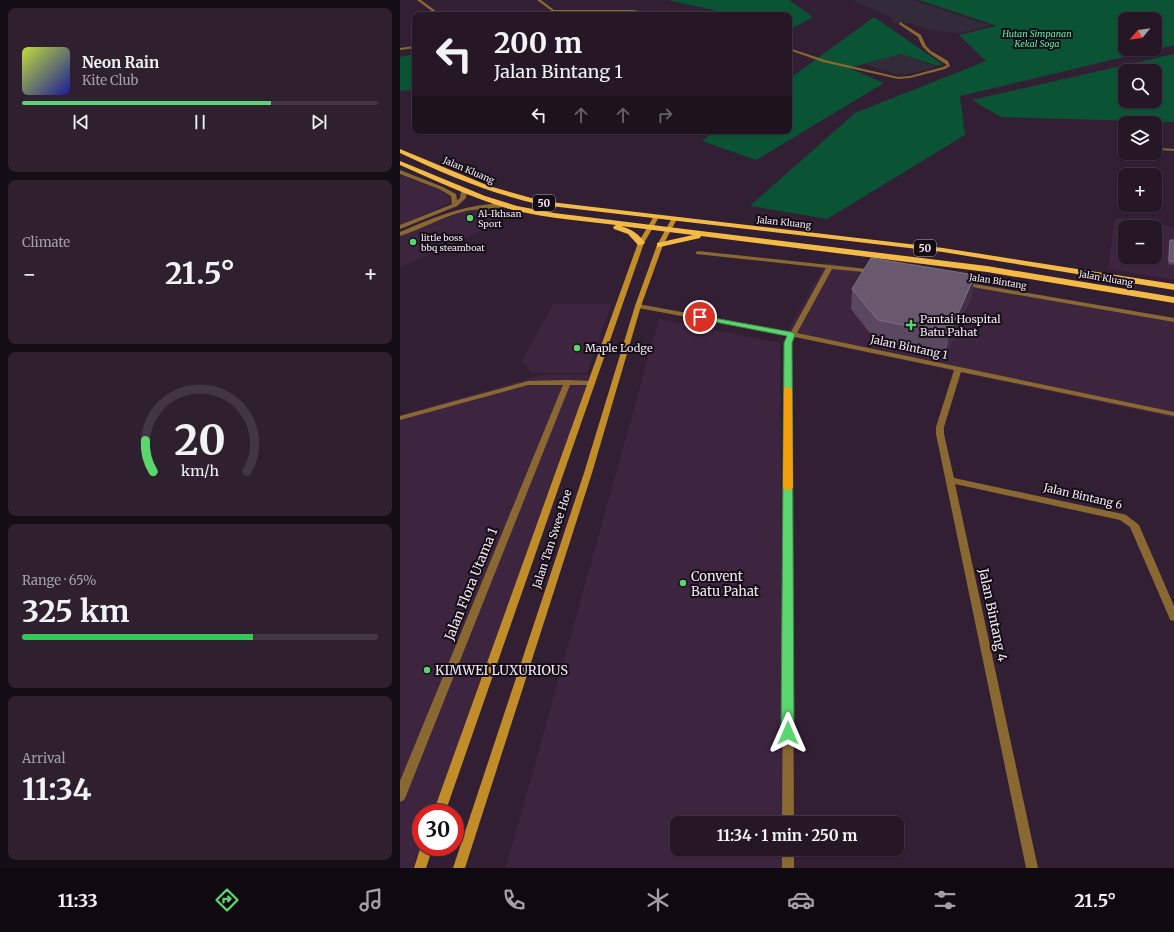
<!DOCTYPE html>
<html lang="en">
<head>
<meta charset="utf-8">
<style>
	:root { --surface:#261727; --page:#2e202f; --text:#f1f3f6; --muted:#a49fa7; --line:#423644; --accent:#5bd56e }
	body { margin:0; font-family:Merriweather,serif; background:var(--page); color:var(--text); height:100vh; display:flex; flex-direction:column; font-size:15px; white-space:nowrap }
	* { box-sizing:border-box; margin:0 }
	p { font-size:13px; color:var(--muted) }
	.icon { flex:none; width:22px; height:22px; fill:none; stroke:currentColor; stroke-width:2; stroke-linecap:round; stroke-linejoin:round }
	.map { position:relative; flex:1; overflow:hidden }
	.panel { display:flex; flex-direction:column; gap:8px; padding:8px; background:#150d15; width:400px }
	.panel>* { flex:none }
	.hud { position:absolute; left:12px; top:12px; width:380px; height:122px; border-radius:8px; box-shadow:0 1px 3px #0004,0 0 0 1px var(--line); background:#261727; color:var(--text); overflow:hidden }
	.needle { width:26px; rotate:241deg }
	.tools { position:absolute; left:718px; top:12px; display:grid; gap:8px }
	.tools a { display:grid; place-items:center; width:44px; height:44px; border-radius:8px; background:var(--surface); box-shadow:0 1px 3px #0004,0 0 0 1px var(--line); font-size:20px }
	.speed { position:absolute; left:12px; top:804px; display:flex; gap:8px; font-size:20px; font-weight:700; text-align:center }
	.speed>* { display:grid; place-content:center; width:52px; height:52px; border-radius:50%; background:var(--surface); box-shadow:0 1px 3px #0004,0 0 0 1px var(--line); line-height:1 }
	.speed .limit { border:6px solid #d22; background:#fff; color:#111 }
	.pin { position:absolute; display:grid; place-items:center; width:34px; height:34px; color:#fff; margin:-17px; border:2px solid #fff; border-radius:50%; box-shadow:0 1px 4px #0007 }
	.me { position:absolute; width:44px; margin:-22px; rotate:0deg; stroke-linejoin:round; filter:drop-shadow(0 0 3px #0008) }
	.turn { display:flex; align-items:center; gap:14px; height:84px; padding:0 16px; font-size:18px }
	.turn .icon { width:52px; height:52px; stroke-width:2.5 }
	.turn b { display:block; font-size:28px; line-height:34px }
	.lanes { display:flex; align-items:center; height:38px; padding:0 16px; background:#0003; justify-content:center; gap:20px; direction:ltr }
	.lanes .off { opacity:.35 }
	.big { font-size:30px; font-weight:700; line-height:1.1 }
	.panel .card { flex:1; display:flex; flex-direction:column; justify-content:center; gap:6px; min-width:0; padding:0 14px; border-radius:8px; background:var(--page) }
	.panel .dial { align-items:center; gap:0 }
	.dial svg { height:104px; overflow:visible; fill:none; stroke:var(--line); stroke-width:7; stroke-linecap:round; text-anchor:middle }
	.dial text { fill:var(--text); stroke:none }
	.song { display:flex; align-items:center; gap:12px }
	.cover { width:48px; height:48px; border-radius:6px; background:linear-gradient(135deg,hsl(70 70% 55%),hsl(240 70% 35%)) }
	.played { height:4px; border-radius:2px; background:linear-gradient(90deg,var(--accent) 70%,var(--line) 70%) }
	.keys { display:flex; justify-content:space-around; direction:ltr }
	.heat { display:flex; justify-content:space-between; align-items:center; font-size:22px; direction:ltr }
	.charge { height:6px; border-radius:3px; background:linear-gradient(90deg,#34c759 65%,var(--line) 0) }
	.trip { position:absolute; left:270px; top:816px; width:234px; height:40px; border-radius:8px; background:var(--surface); box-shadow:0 1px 3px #0004,0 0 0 1px var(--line); font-weight:700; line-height:40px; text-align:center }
	.tab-bar { display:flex; height:64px; justify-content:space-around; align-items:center; background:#0f0910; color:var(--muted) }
	.tab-bar .icon { width:28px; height:28px }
	.tab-bar .active { color:var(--accent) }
	.tab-bar b { font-size:18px; color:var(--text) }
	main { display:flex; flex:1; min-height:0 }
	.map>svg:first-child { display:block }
	.built { fill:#3d253f; fill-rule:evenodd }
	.industrial { fill:#332b3a }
	.green { fill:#0b5335; fill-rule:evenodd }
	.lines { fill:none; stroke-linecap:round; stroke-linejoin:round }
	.minor { fill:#896931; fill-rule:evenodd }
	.tertiary { fill:#896931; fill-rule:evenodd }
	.secondary { fill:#c18d29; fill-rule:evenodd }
	.trunk { fill:#f4ba46; fill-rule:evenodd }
	.wall { fill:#59485f }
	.shaded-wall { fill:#423047 }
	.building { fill:#69596f; stroke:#7f6f84 }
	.route { fill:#5bd56e; stroke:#3b8a48 }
	.slow { fill:#f59e0b }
	.poi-dot { fill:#5bd56e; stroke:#150d16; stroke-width:1.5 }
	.labels { text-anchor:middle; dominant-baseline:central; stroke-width:4; stroke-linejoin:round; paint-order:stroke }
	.far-park-label { font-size:9px; font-style:italic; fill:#5deca9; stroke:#150d16 }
	.far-street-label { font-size:9px; fill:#f3e7f4; stroke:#150d16 }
	.far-poi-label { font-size:9px; fill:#f3e7f4; stroke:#150d16; text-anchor:start }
	.shield { fill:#150d16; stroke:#b0a6b1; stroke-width:1 }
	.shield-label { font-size:10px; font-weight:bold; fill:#f3e7f4 }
	.poi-label { font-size:11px; fill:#f3e7f4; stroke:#150d16; text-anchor:start }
	.street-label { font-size:11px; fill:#f3e7f4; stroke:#150d16 }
	.near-poi-label { font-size:13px; fill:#f3e7f4; stroke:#150d16; text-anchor:start }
	.near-street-label { font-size:13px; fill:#f3e7f4; stroke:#150d16 }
</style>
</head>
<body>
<main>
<section class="panel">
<div class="card">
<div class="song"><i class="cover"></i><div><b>Neon Rain</b><p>Kite Club</p></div></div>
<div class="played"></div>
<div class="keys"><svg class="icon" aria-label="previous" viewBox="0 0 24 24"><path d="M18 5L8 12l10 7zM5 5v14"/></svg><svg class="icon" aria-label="pause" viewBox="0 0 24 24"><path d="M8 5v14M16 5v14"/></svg><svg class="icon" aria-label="next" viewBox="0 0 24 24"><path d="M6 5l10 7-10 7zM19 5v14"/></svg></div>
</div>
<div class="card"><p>Climate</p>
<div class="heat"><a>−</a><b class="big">21.5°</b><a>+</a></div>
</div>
<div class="card dial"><svg viewBox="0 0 100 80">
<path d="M14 69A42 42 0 1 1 86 69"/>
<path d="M14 69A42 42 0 0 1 8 45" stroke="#5bd56e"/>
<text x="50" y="56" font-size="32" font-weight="700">20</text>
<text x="50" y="72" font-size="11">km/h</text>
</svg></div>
<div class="card"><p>Range · 65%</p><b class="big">325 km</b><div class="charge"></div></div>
<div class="card"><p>Arrival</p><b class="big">11:34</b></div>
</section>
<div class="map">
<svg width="774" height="868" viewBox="0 0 774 868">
	<rect width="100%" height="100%" fill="#321f34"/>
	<g class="built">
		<polygon points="0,175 37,189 50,197 50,203 0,225"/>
		<polygon points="81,208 115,211 94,224 59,242 0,267 0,236 58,213"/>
		<path d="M 715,218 L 774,227 L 774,280 L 708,269 ZM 725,227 L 755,227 L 755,257 L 725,257 Z"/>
		<polygon points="426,263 584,285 774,318 774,418 385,335"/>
		<polygon points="153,304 211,304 187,373 132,373 122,361"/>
		<polygon points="259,319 380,343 384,823 277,823 277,849 384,849 384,868 106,868"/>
		<polygon points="141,375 192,375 33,813 21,813 21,846 13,868 0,868 0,415"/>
	</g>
	<g class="industrial">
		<polygon points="453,0 513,0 590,26 559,33 535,31 509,23 494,23 492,20 493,18"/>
		<polygon points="501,54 537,67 508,74 497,74 463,64"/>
	</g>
	<g class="green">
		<polygon points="268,0 389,0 413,17 389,30 389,15 335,15"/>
		<path d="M 519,0 L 774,0 L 774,45 L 560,96 L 565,135 L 427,219 L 350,206 L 455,113 L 586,61 L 559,35 L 597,26 ZM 725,19 L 755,19 L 755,49 L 725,49 Z"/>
		<polygon points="474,17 542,64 538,66 501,54 449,68 484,83 356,160 302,141 316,131 389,131 389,79"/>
		<polygon points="15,54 15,89 0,91 0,57"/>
		<path d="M 774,54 L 774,122 L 601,117 L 572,100 ZM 725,71 L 755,71 L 755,101 L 725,101 Z"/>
	</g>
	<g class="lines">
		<g class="minor">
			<polygon points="17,0 21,0 41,15 37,15"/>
			<polygon points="137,0 141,0 154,10 233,10 266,15 233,12 156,12 159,14 157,15"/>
			<polygon points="500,22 521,35 526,46 531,51 548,61 550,66 545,69 510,78 498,79 423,62 389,50 389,48 425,60 498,77 510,76 543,67 547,65 529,53 522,46 518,37 499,24"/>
			<polygon points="15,46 15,48 0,50 0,48"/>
			<polygon points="761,148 774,149 774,151 761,150"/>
			<polygon points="0,170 43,187 56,194 58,205 55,207 52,205 51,196 39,189 0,174"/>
			<polygon points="298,251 476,270 476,272 474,273 432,269 397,333 774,412 774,416 561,372 544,427 544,434 554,478 723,514 726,515 739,525 774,606 774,621 770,620 769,617 730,527 720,520 555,484 638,868 626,868 536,434 536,427 554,370 395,337 391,343 394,823 382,823 385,343 389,336 238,308 235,306 238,304 391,332 426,268 296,254 296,252"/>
			<polygon points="563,282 774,318 774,322 561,285 560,284"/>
			<polygon points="168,380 192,381 196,383 192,385 170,385 6,796 4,800 0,802 0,781 163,385 128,385 0,420 0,416 128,381"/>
			<rect x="382" y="849" width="12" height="19"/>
		</g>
		<g class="tertiary">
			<polygon points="64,189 67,191 66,198 57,206 0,229 0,225 53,204 60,198 61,191"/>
			<path d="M 91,204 L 106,204 L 109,206 C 105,208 75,209 66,211 C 43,216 23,229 0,236 L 0,232 C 30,219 58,207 91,204 Z"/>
		</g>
		<g class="secondary">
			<polygon points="254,216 259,217 244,243 45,813 33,813 238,243"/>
			<polygon points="272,218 277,219 263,245 241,306 192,473 65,868 53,868 184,473 235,306 257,245"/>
			<polygon points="21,846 33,847 26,868 14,868"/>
		</g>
		<g class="trunk">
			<path d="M 0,149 L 89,186 L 142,201 L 543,248 L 774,284 L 774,290 L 543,252 L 142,205 C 92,194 46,175 0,153 Z"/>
			<path d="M 0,161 L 85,196 L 117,206 L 154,213 L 587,266 L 774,297 L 774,303 L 587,272 L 301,236 L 300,238 L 260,247 L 257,247 L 257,243 L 293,235 L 221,226 C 231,229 239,234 245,243 L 241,245 L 238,245 L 228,234 L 214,229 L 213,227 L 216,225 C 182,221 146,218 113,210 C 74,199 37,181 0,165 Z"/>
		</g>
	</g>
	<g class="wall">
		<polygon points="770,240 774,240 774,265 768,264 769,243"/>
		<polygon points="452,289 572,295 546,354 476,341 451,309"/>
	</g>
	<polygon class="shaded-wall" points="575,275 572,295 546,354 549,334"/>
	<g class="building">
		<polygon points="770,240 774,240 774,262 769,261"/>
		<polygon points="471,258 575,275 549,334 478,320 452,289"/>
	</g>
	<polygon class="route" points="297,315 391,332 395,334 392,343 394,733 392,737 388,739 383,737 381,733 384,343 387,336 300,319 297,319"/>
	<polygon class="slow" points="385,387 388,387 392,389 393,488 388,491 383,488 384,389"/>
	<g class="poi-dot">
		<circle cx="70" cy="218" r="4"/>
		<circle cx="13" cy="242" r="4"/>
		<path d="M509 319h4v4h4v4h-4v4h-4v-4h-4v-4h4z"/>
		<circle cx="177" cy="348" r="4"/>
		<circle cx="283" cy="583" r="4"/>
		<circle cx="27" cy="670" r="4"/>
	</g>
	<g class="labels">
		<g class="far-park-label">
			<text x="637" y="33">Hutan Simpanan<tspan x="637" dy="10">Kekal Soga</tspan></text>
		</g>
		<g class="far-street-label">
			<text transform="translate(69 170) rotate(23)">Jalan Kluang</text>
			<text transform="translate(384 222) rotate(6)">Jalan Kluang</text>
			<text transform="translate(706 278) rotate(10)">Jalan Kluang</text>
			<text transform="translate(598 281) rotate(9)">Jalan Bintang</text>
		</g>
		<g class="far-poi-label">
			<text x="78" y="213">Al-Ikhsan<tspan x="78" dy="10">Sport</tspan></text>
			<text x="21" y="237">little boss<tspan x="21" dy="10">bbq steamboat</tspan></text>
		</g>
		<g class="shield">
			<rect x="133" y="195" width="22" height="16" rx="3"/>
			<rect x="514" y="240" width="22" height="16" rx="3"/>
		</g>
		<g class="shield-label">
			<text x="144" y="203">50</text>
			<text x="525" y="248">50</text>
		</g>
		<g class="poi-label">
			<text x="520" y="319">Pantai Hospital<tspan x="520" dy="13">Batu Pahat</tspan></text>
			<text x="185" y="348">Maple Lodge</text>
		</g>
		<g class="street-label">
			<text transform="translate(509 347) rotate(12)">Jalan Bintang 1</text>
			<text transform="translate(683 496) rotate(13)">Jalan Bintang 6</text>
			<text transform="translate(152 539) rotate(-72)">Jalan Tan Swee Hoe</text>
		</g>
		<g class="near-poi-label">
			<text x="291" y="576">Convent<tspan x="291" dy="15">Batu Pahat</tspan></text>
			<text x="35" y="670">KIMWEI LUXURIOUS</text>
		</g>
		<g class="near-street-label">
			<text transform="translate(71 584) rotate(-68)">Jalan Flora Utama 1</text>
			<text transform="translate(593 615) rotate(78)">Jalan Bintang 4</text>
		</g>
	</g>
</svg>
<div class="tools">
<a><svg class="needle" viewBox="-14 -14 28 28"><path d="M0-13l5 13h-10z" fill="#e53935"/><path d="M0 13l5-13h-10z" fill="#a49fa7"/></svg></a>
<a><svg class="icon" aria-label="search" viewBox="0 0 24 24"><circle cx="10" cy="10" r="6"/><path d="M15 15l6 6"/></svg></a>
<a><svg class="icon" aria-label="layers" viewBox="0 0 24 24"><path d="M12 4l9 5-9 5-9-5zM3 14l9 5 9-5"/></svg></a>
<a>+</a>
<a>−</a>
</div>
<div class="speed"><div class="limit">30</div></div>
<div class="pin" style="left:300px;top:317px;background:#d93025"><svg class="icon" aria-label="arrive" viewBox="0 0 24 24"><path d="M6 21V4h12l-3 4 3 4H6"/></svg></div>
<svg class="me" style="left:388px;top:733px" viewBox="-20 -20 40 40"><path d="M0-17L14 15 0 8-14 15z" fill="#5bd56e" stroke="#fff" stroke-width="4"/></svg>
<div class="trip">11:34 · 1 min · 250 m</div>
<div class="hud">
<div class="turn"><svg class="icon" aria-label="left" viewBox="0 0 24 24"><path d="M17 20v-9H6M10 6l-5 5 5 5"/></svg><div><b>200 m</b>Jalan Bintang 1</div></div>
<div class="lanes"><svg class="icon" aria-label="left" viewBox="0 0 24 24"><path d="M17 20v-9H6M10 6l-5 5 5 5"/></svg><svg class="icon off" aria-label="ahead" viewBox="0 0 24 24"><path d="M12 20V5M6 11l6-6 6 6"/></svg><svg class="icon off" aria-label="ahead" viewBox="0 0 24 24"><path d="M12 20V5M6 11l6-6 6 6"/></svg><svg class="icon off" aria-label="right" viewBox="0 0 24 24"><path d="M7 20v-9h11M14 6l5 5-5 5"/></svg></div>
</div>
</div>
</main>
<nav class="tab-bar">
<b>11:33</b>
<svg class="icon active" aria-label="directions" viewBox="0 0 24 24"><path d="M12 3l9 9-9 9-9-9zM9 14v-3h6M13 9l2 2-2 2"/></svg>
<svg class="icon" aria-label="music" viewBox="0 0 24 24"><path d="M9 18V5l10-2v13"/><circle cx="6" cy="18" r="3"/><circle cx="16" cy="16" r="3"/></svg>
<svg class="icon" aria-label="phone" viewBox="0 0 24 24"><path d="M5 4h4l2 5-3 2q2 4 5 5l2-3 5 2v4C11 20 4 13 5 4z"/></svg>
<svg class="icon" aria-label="climate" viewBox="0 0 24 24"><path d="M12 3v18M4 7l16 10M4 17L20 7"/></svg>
<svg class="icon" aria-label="car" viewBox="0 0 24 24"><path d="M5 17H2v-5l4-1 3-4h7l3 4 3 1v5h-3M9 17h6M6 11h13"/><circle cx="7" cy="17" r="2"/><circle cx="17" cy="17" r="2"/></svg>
<svg class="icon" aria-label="filters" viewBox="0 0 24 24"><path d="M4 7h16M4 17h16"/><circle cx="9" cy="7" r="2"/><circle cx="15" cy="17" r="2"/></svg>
<b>21.5°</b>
</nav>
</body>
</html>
